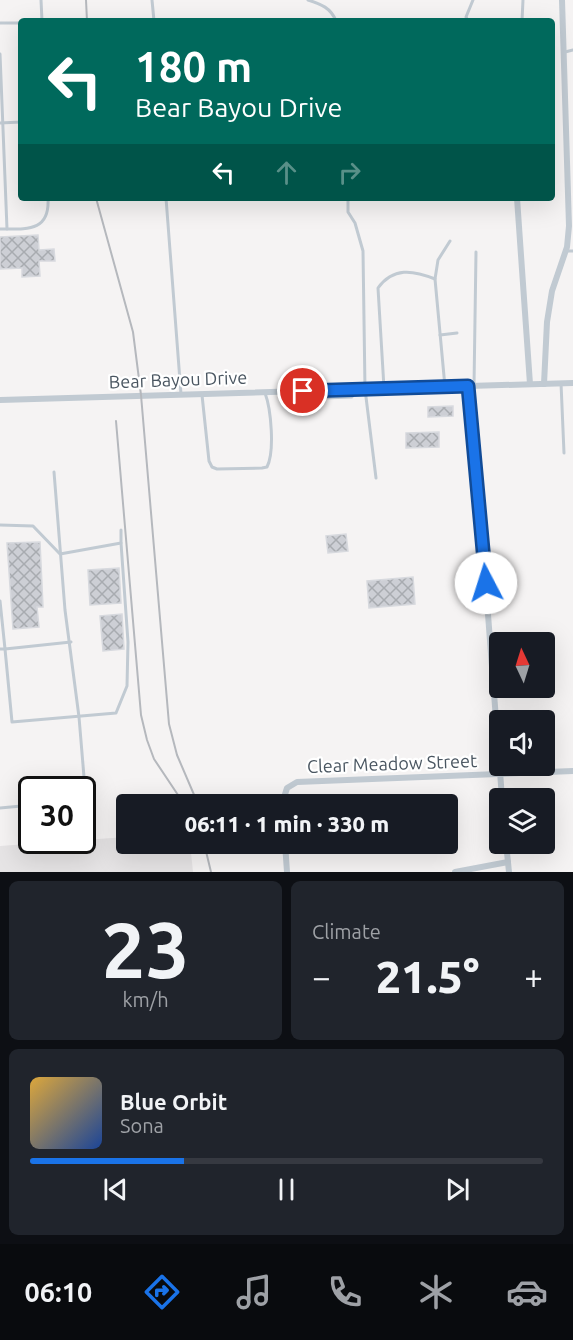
<!DOCTYPE html>
<html lang="en">
<head>
<meta charset="utf-8">
<style>
	:root { --surface:#171b24; --page:#20242c; --text:#f1f3f6; --muted:#9ea1a6; --line:#363941; --accent:#1a73e8 }
	body { margin:0; font-family:Ubuntu,sans-serif; background:var(--page); color:var(--text); height:100vh; display:flex; flex-direction:column; font-size:22px; white-space:nowrap }
	* { box-sizing:border-box; margin:0 }
	p { font-size:20px; color:var(--muted) }
	.icon { flex:none; width:33px; height:33px; fill:none; stroke:currentColor; stroke-width:2; stroke-linecap:round; stroke-linejoin:round }
	.map { position:relative; height:872px; overflow:hidden }
	.drawer { display:flex; flex-direction:column; gap:9px; padding:9px; background:#0d0f14; flex:1 }
	.drawer>* { flex:none }
	.guide { position:absolute; left:18px; top:18px; width:537px; height:183px; border-radius:6px; box-shadow:0 6px 24px #0002; background:#00695c; color:#fff; overflow:hidden }
	.needle { width:39px; rotate:356deg }
	.fabs { position:absolute; left:489px; top:632px; display:grid; gap:12px }
	.fabs a { display:grid; place-items:center; width:66px; height:66px; border-radius:6px; background:var(--surface); box-shadow:0 6px 24px #0002; font-size:30px }
	.speed { position:absolute; left:18px; top:776px; display:flex; gap:12px; font-size:30px; font-weight:700; text-align:center }
	.speed>* { display:grid; place-content:center; width:78px; height:78px; border-radius:50%; background:var(--surface); box-shadow:0 6px 24px #0002; line-height:1 }
	.speed .limit { border:3px solid #111; border-radius:9px; background:#fff; color:#111 }
	.pin { position:absolute; display:grid; place-items:center; width:51px; height:51px; color:#fff; margin:-26px; border:3px solid #fff; border-radius:50%; box-shadow:0 2px 6px #0007 }
	.me { position:absolute; width:66px; margin:-33px; rotate:355deg; stroke-linejoin:round; filter:drop-shadow(0 0 4px #0008) }
	.turn { display:flex; align-items:center; gap:21px; height:126px; padding:0 18px; font-size:27px }
	.turn .icon { width:78px; height:78px; stroke-width:2.5 }
	.turn b { display:block; font-size:42px; line-height:51px }
	.lanes { display:flex; align-items:center; height:57px; padding:0 18px; background:#0003; justify-content:center; gap:30px; direction:ltr }
	.lanes .off { opacity:.35 }
	.big { font-size:45px; font-weight:800; line-height:1.1 }
	.drawer .card { flex:1; display:flex; flex-direction:column; justify-content:center; gap:9px; min-width:0; padding:0 21px; border-radius:9px; background:var(--page) }
	.drawer .dial { align-items:center; gap:0 }
	.dial b { font-size:78px; line-height:1 }
	.song { display:flex; align-items:center; gap:18px }
	.cover { width:72px; height:72px; border-radius:9px; background:linear-gradient(135deg,hsl(40 70% 55%),hsl(220 70% 35%)) }
	.played { height:6px; border-radius:3px; background:linear-gradient(90deg,var(--accent) 30%,var(--line) 30%) }
	.keys { display:flex; justify-content:space-around; direction:ltr }
	.heat { display:flex; justify-content:space-between; align-items:center; font-size:33px; direction:ltr }
	.drawer .tiles { flex:1; display:grid; gap:9px; grid-template-columns:1fr 1fr }
	.card:last-child { grid-column:span 2 }
	.trip { position:absolute; left:116px; top:794px; width:342px; height:60px; border-radius:6px; background:var(--surface); box-shadow:0 6px 24px #0002; font-weight:800; line-height:60px; text-align:center }
	.tabs { display:flex; height:96px; justify-content:space-around; align-items:center; background:#090b0e; color:var(--muted) }
	.tabs .icon { width:42px; height:42px }
	.tabs .on { color:var(--accent) }
	.tabs b { font-size:27px; color:var(--text) }
	.map>svg:first-child { display:block }
	.education { fill:#e6e4e5 }
	.building { fill:url(#building-cross-hatch); stroke:#d7d9de; stroke-width:1.5 }
	.lines { fill:none; stroke-linecap:round; stroke-linejoin:round }
	.service { stroke:#c1cad2; stroke-width:3 }
	.minor { stroke:#c1cad2; stroke-width:6 }
	.rail { stroke:#b5b8bd; stroke-width:2 }
	.route-casing { stroke:#114b97; stroke-width:15 }
	.route { stroke:#1a73e8; stroke-width:10 }
	.labels { text-anchor:middle; dominant-baseline:central; stroke-width:4.5; stroke-linejoin:round; paint-order:stroke }
	.street-label { font-size:18px; fill:#4a5661; stroke:#fff }
</style>
</head>
<body>
<div class="map">
<svg width="573" height="872" viewBox="0 0 573 872">
	<defs>
		<pattern id="building-cross-hatch" width="8" height="8" patternUnits="userSpaceOnUse" patternTransform="scale(1.5)"><rect width="8" height="8" fill="#cdcfd5"/><path d="M0 0l8 8M0 8l8-8" fill="none" stroke="#a8abb0"/></pattern>
	</defs>
	<rect width="100%" height="100%" fill="#f5f3f3"/>
	<polygon class="education" points="126,837 126,843 190,843 193,872 0,872 0,846"/>
	<g class="building">
		<polygon points="38,235 39,250 54,249 55,261 39,261 40,276 22,277 22,268 0,269 0,237"/>
		<polygon points="453,406 453,416 428,417 428,407"/>
		<polygon points="439,432 439,447 406,448 406,433"/>
		<polygon points="346,534 348,551 328,553 326,536"/>
		<polygon points="40,542 43,607 37,607 39,627 13,629 7,543"/>
		<polygon points="119,568 121,603 90,605 88,570"/>
		<polygon points="413,577 415,604 369,608 367,581"/>
		<polygon points="122,614 124,649 103,651 100,616"/>
	</g>
	<g class="lines">
		<g class="service">
			<polyline points="41,0 42,21"/>
			<polyline points="152,0 154,21"/>
			<path d="M 308,0 C 321,4 331,8 336,21"/>
			<polyline points="468,21 466,17 473,0"/>
			<polyline points="522,21 523,0"/>
			<polyline points="0,23 21,23"/>
			<polyline points="565,52 573,50"/>
			<polyline points="0,54 7,229"/>
			<polyline points="0,123 21,122"/>
			<polyline points="166,198 181,394"/>
			<polyline points="348,198 348,212 355,223 363,251 365,389 376,478"/>
			<path d="M 0,229 C 27,229 50,232 48,198"/>
			<polyline points="566,251 573,251"/>
			<polyline points="440,335 457,333"/>
			<polyline points="561,383 564,453"/>
			<polyline points="474,386 476,252"/>
			<polyline points="445,387 435,279 438,260 450,241"/>
			<path d="M 384,388 L 378,288 C 393,267 413,270 435,279"/>
			<polyline points="322,392 323,398 352,397 352,389"/>
			<path d="M 202,395 L 209,461 L 212,467 L 217,469 L 262,468 L 267,467 C 275,451 271,409 265,393"/>
			<polyline points="54,472 65,610 79,717 86,801 82,801"/>
			<polyline points="0,525 33,526 60,554 121,543 121,530"/>
			<polyline points="0,601 5,649 71,642"/>
			<polyline points="522,642 542,640"/>
			<polyline points="492,645 500,644"/>
			<polyline points="0,649 5,649 12,722 116,713 127,686 128,642 121,543"/>
			<polyline points="0,808 32,805"/>
		</g>
		<g class="minor">
			<polyline points="517,198 530,384"/>
			<polyline points="544,384 547,322 552,291 567,247 569,226 562,0"/>
			<polyline points="468,386 484,562 502,798"/>
			<polyline points="0,400 573,383"/>
			<polyline points="282,804 287,788 297,782 573,771"/>
			<polyline points="285,843 287,872"/>
			<polyline points="506,843 509,872"/>
			<polyline points="455,872 508,862"/>
		</g>
		<g class="rail">
			<polyline points="86,0 87,21"/>
			<polyline points="96,198 133,332 141,395 169,724 177,755 198,804"/>
			<polyline points="116,421 141,715 147,740 154,759 184,804"/>
			<polyline points="204,843 211,872"/>
		</g>
	</g>
	<g class="lines">
		<defs>
			<polyline id="route" points="303,391 468,386 486,583"/>
		</defs>
		<use href="#route" class="route-casing"/>
		<use href="#route" class="route"/>
	</g>
	<g class="labels">
		<g class="street-label">
			<text transform="translate(178 379) rotate(-2)">Bear Bayou Drive</text>
			<text transform="translate(392 763) rotate(-2)">Clear Meadow Street</text>
		</g>
	</g>
</svg>
<div class="fabs">
<a><svg class="needle" viewBox="-14 -14 28 28"><path d="M0-13l5 13h-10z" fill="#e53935"/><path d="M0 13l5-13h-10z" fill="#9ea1a6"/></svg></a>
<a><svg class="icon" aria-label="sound" viewBox="0 0 24 24"><path d="M4 9h4l5-4v14l-5-4H4zM17 9q2 3 0 6"/></svg></a>
<a><svg class="icon" aria-label="layers" viewBox="0 0 24 24"><path d="M12 4l9 5-9 5-9-5zM3 14l9 5 9-5"/></svg></a>
</div>
<div class="speed"><div class="limit">30</div></div>
<div class="pin" style="left:303px;top:391px;background:#d93025"><svg class="icon" aria-label="arrive" viewBox="0 0 24 24"><path d="M6 21V4h12l-3 4 3 4H6"/></svg></div>
<svg class="me" style="left:486px;top:583px" viewBox="-20 -20 40 40"><circle r="19" fill="#fff"/><path d="M0-13L10 11 0 6-10 11z" fill="#1a73e8"/></svg>
<div class="trip">06:11 · 1 min · 330 m</div>
<div class="guide">
<div class="turn"><svg class="icon" aria-label="left" viewBox="0 0 24 24"><path d="M17 20v-9H6M10 6l-5 5 5 5"/></svg><div><b>180 m</b>Bear Bayou Drive</div></div>
<div class="lanes"><svg class="icon" aria-label="left" viewBox="0 0 24 24"><path d="M17 20v-9H6M10 6l-5 5 5 5"/></svg><svg class="icon off" aria-label="ahead" viewBox="0 0 24 24"><path d="M12 20V5M6 11l6-6 6 6"/></svg><svg class="icon off" aria-label="right" viewBox="0 0 24 24"><path d="M7 20v-9h11M14 6l5 5-5 5"/></svg></div>
</div>
</div>
<section class="drawer">
<div class="tiles">
<div class="card dial"><b>23</b><p>km/h</p></div>
<div class="card"><p>Climate</p>
<div class="heat"><a>−</a><b class="big">21.5°</b><a>+</a></div>
</div>
<div class="card">
<div class="song"><i class="cover"></i><div><b>Blue Orbit</b><p>Sona</p></div></div>
<div class="played"></div>
<div class="keys"><svg class="icon" aria-label="previous" viewBox="0 0 24 24"><path d="M18 5L8 12l10 7zM5 5v14"/></svg><svg class="icon" aria-label="pause" viewBox="0 0 24 24"><path d="M8 5v14M16 5v14"/></svg><svg class="icon" aria-label="next" viewBox="0 0 24 24"><path d="M6 5l10 7-10 7zM19 5v14"/></svg></div>
</div>
</div>
</section>
<nav class="tabs">
<b>06:10</b>
<svg class="icon on" aria-label="directions" viewBox="0 0 24 24"><path d="M12 3l9 9-9 9-9-9zM9 14v-3h6M13 9l2 2-2 2"/></svg>
<svg class="icon" aria-label="music" viewBox="0 0 24 24"><path d="M9 18V5l10-2v13"/><circle cx="6" cy="18" r="3"/><circle cx="16" cy="16" r="3"/></svg>
<svg class="icon" aria-label="phone" viewBox="0 0 24 24"><path d="M5 4h4l2 5-3 2q2 4 5 5l2-3 5 2v4C11 20 4 13 5 4z"/></svg>
<svg class="icon" aria-label="climate" viewBox="0 0 24 24"><path d="M12 3v18M4 7l16 10M4 17L20 7"/></svg>
<svg class="icon" aria-label="car" viewBox="0 0 24 24"><path d="M5 17H2v-5l4-1 3-4h7l3 4 3 1v5h-3M9 17h6M6 11h13"/><circle cx="7" cy="17" r="2"/><circle cx="17" cy="17" r="2"/></svg>
</nav>
</body>
</html>
